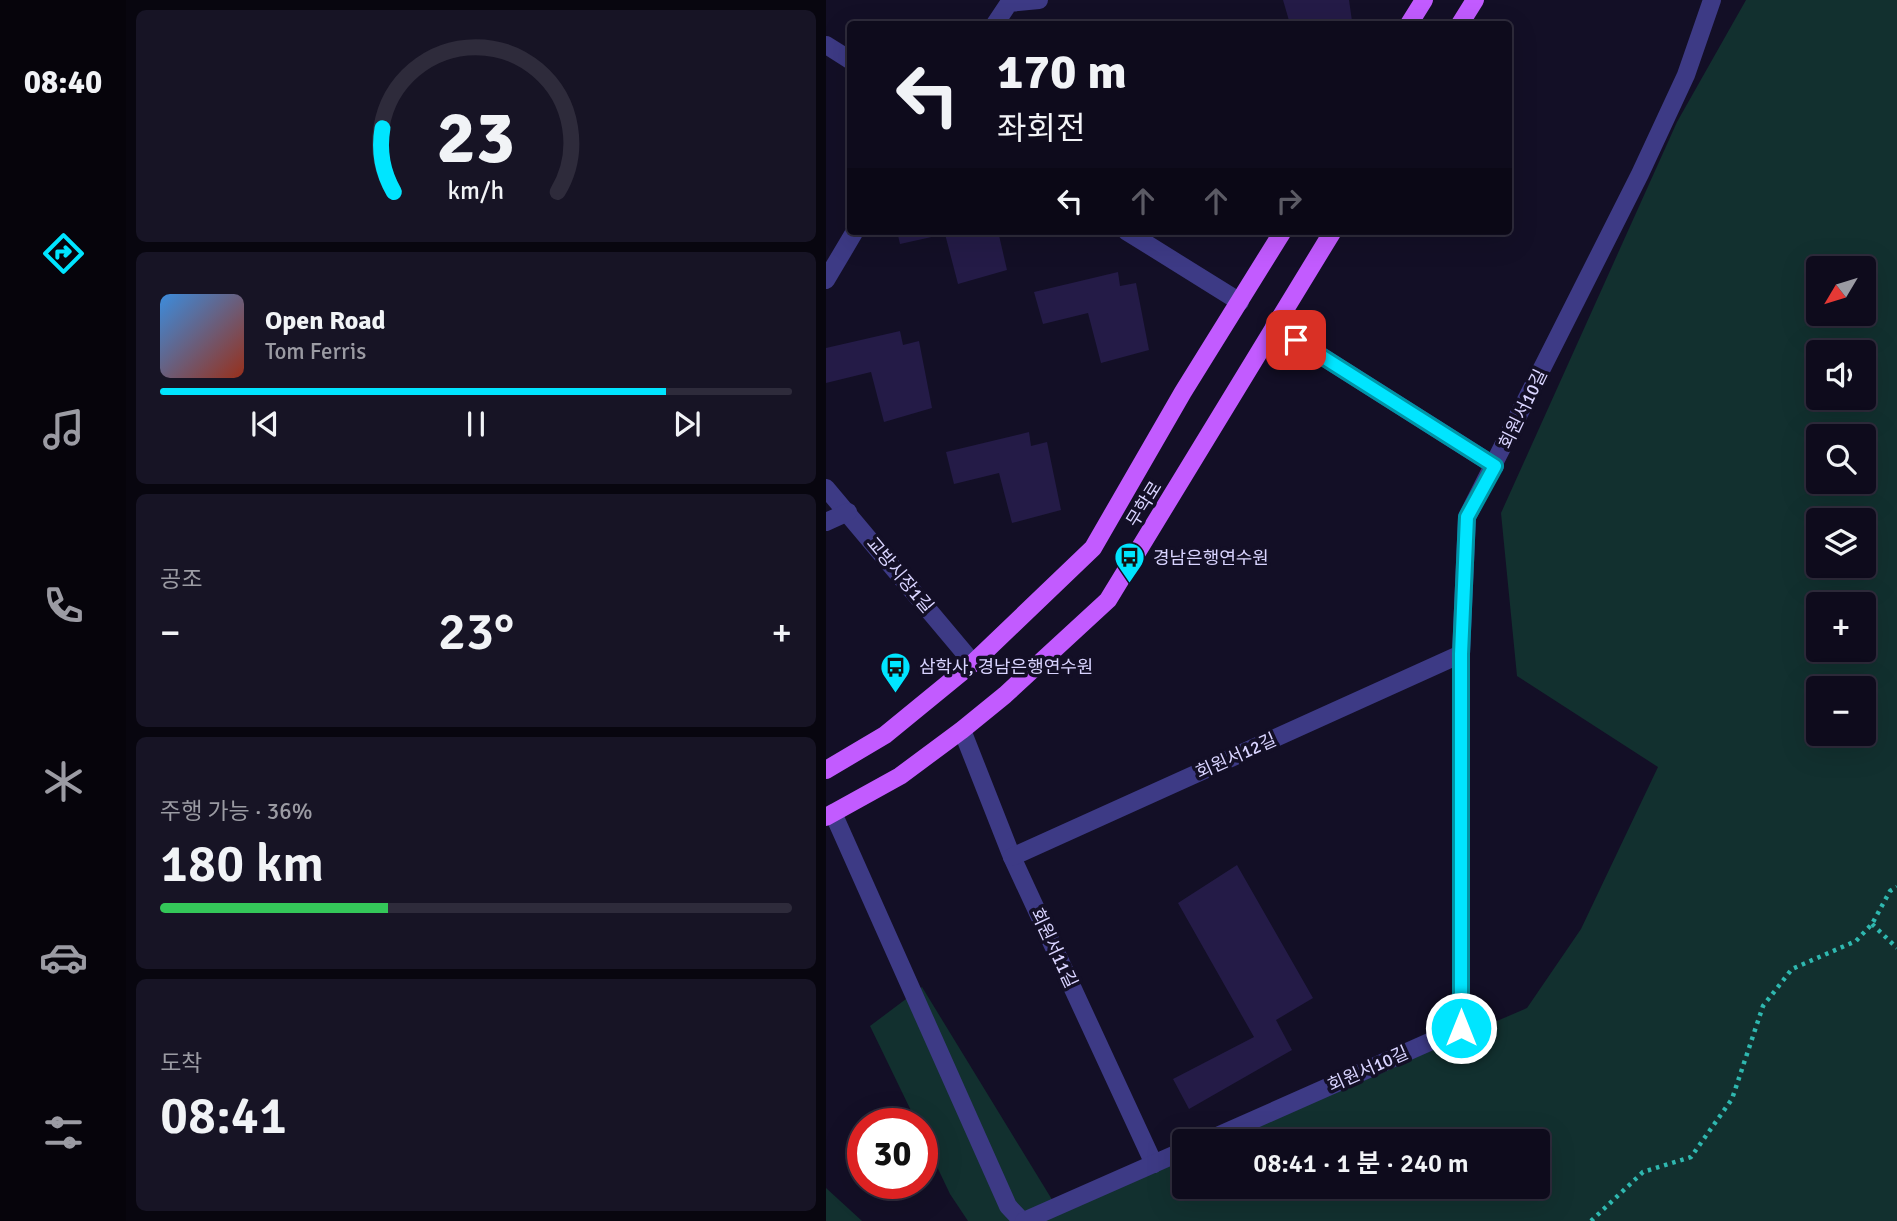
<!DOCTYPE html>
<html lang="ko">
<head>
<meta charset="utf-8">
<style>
	:root { --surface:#0e0b1c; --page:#171425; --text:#f1f3f6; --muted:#9b9ba3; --line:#2e2b3b; --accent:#00e5ff }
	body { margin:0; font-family:Signika,"Noto Sans KR",sans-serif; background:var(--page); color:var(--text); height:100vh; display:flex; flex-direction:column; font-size:26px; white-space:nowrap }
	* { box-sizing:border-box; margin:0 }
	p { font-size:23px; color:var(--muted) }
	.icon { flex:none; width:38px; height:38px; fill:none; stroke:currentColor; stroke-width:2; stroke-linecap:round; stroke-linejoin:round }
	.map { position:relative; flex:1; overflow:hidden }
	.drawer { display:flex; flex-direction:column; gap:10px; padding:10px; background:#08060f; width:700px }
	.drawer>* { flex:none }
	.hud { position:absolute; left:21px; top:21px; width:665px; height:214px; border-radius:7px; box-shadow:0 7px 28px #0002,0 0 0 2px var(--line); background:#0e0b1c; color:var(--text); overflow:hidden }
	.needle { width:46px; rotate:232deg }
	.controls { position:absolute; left:980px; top:256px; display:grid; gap:14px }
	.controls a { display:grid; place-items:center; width:70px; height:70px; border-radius:7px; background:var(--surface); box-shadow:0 7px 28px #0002,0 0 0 2px var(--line); font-size:35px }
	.speed { position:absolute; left:21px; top:1108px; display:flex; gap:14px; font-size:35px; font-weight:700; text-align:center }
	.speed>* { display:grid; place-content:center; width:91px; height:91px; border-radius:50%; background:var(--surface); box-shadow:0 7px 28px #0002,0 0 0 2px var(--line); line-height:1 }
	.speed .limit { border:10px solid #d22; background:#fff; color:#111 }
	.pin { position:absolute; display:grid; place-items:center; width:60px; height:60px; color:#fff; margin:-30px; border-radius:14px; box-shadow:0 4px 10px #0006 }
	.me { position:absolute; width:77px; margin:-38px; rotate:0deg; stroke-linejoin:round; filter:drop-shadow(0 0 5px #0008) }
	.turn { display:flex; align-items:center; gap:24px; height:147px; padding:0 35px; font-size:32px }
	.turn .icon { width:91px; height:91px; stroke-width:2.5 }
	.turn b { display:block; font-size:49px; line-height:60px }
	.lanes { display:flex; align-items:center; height:66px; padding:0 35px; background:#0003; justify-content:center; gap:35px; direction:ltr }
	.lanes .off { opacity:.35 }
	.big { font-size:52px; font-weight:600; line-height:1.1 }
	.drawer .card { flex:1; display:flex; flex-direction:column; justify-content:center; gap:10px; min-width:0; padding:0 24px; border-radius:10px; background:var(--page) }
	.drawer .dial { align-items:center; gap:0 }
	.dial svg { height:182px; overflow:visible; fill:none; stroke:var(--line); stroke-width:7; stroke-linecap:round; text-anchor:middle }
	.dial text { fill:var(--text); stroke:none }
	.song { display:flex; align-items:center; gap:21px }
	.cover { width:84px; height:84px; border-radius:10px; background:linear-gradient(135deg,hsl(210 70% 55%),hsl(10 70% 35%)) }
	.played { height:7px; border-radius:4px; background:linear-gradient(90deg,var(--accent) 80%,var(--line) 80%) }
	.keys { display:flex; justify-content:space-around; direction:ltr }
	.heat { display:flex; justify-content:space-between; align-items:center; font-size:38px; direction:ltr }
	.charge { height:10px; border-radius:5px; background:linear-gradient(90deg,#34c759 36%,var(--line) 0) }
	.trip { position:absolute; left:346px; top:1129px; width:378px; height:70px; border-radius:7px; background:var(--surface); box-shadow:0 7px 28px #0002,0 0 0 2px var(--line); font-weight:600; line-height:70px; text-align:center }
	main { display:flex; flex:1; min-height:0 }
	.menu { display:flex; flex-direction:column; width:126px; justify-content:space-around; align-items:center; background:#06040b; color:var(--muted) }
	.menu .icon { width:49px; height:49px }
	.menu .current { color:var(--accent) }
	.menu b { font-size:32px; color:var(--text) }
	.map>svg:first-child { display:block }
	.green { fill:#12302f; fill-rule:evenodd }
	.building { fill:#241b47 }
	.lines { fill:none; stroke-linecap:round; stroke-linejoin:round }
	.path { stroke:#2fb8b0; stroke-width:4.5; stroke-dasharray:3.5 5; stroke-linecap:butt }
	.street { stroke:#3d3a85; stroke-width:18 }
	.primary { stroke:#c25bff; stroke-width:18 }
	.route-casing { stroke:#0095a6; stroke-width:18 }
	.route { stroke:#00e5ff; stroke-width:12 }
	.labels { text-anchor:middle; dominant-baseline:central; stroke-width:7; stroke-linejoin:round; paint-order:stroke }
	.street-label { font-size:18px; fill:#d9d4ff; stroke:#130f26 }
	.poi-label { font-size:18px; fill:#d9d4ff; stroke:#130f26; text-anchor:start }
</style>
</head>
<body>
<main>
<nav class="menu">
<b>08:40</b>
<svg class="icon current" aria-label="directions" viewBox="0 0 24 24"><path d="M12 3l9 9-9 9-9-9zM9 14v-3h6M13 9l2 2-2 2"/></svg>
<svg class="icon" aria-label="music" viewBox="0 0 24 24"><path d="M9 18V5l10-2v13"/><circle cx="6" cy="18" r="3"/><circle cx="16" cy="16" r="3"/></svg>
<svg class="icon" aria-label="phone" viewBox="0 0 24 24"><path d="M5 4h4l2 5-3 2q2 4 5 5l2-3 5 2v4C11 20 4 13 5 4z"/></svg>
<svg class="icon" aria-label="climate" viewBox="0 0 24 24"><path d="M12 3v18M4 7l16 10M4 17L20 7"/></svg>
<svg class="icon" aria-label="car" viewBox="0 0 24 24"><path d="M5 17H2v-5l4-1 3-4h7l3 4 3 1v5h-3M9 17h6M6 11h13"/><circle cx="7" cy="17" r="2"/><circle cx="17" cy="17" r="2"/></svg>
<svg class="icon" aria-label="filters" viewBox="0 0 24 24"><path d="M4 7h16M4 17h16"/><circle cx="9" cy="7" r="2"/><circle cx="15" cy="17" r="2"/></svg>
</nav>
<section class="drawer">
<div class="card dial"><svg viewBox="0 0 100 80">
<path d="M14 69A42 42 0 1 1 86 69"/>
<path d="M14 69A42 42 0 0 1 9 41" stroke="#00e5ff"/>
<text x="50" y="56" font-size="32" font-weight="700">23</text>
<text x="50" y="72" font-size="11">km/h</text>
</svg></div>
<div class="card">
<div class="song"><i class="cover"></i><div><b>Open Road</b><p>Tom Ferris</p></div></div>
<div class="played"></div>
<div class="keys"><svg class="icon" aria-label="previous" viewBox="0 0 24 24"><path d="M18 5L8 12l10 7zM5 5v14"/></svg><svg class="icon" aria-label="pause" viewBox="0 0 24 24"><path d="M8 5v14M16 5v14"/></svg><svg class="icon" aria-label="next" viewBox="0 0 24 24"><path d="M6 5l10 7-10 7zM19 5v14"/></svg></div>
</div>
<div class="card"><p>공조</p>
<div class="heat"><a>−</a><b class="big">23°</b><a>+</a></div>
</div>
<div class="card"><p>주행 가능 · 36%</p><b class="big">180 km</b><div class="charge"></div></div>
<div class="card"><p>도착</p><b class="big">08:41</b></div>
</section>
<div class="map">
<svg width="1071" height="1221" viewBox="0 0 1071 1221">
	<rect width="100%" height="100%" fill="#130f26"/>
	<g class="green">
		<path d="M 920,0 L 1071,0 L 1071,1221 L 142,1221 L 124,1194 L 96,1135 L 96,1124 L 91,1123 L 44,1026 L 96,987 L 233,1211 L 359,1156 L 359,1186 L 712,1186 L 712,1141 L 394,1141 L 701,1008 L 755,929 L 832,767 L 691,676 L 675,513 L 851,122 ZM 992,268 L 1038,268 L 1038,313 L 992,313 ZM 992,352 L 1038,352 L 1038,397 L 992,397 ZM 992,436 L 1038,436 L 1038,481 L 992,481 ZM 992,520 L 1038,520 L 1038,565 L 992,565 ZM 992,604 L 1038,604 L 1038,649 L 992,649 ZM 992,688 L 1038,688 L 1038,733 L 992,733 Z"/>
		<polygon points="0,1188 36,1221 0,1221"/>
	</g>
	<g class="building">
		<polygon points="457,0 523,0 526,21 507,24 464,24"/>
		<polygon points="71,231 172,231 181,270 132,284 119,234 74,244"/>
		<polygon points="292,272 294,286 310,283 323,350 275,363 262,313 217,324 208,292"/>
		<polygon points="74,331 77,345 93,341 106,408 58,422 45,372 0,383 0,348"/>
		<polygon points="203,432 205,446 221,442 235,510 186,523 173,473 128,484 120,452"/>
		<polygon points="411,865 487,998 450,1020 466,1050 363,1109 347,1079 428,1037 352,903"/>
	</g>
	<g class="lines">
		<g class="path">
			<polyline points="1046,924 1071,948"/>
			<polyline points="765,1221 817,1172 865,1157 906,1099 937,1006 966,969 1030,941 1046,924 1064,891 1071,887"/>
		</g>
		<g class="street">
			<polyline points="169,24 183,3 213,0"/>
			<polyline points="0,45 24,60"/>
			<polyline points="300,231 414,302"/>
			<polyline points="0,280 29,231"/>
			<polyline points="448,326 669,466"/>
			<polyline points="0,488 147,663"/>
			<polyline points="0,522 22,512"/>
			<polyline points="136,730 186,857 328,1164"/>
			<polyline points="7,813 182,1206 196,1221"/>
			<polyline points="186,857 635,654"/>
			<polyline points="380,1141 635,1028 635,654 641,517 814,174 860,75 886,0"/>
			<polyline points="198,1221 359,1150"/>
		</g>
		<g class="primary">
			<polyline points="583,24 598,0"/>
			<polyline points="634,24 649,0"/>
			<polyline points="0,770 59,735 147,663 267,548 357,392 457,231"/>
			<polyline points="0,817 74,776 136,730 179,695 282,600 507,231"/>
		</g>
	</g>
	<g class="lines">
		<defs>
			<polyline id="route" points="470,340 669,466 641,517 635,654 635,1028"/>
		</defs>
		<use href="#route" class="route-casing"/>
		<use href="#route" class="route"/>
	</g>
	<defs>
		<symbol id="bus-pin" viewBox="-11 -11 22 30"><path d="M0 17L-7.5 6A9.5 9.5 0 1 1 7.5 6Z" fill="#00e5ff" stroke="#130f26"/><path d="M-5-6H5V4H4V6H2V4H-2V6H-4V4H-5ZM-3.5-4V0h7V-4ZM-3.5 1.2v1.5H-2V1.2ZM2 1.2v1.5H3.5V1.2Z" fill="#111"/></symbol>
	</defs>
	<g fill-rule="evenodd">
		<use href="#bus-pin" x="286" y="540" width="35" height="47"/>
		<use href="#bus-pin" x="52" y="650" width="35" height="47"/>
	</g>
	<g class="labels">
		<g class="street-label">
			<text transform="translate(697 409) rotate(-64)">회원서10길</text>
			<text transform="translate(318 504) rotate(-58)">무학로</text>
			<text transform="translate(74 575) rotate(50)">교방시장1길</text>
			<text transform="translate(410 756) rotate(-24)">회원서12길</text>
			<text transform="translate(228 948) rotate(65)">회원서11길</text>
			<text transform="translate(542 1069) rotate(-24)">회원서10길</text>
		</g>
		<g class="poi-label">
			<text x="327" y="558">경남은행연수원</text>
			<text x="93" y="667">삼학사, 경남은행연수원</text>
		</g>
	</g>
</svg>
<div class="controls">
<a><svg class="needle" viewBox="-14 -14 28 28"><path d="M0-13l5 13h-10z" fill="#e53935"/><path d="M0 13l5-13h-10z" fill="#9b9ba3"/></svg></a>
<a><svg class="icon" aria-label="sound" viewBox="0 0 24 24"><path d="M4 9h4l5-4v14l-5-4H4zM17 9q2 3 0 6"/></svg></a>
<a><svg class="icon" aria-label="search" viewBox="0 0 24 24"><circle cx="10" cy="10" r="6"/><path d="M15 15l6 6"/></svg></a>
<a><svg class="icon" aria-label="layers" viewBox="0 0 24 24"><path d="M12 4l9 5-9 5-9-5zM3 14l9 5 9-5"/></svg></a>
<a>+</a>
<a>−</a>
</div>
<div class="speed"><div class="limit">30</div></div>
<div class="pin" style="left:470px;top:340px;background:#d93025"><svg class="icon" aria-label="arrive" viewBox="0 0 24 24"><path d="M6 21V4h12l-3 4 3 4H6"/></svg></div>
<svg class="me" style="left:635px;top:1028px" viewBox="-20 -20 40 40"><circle r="17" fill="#00e5ff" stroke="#fff" stroke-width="3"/><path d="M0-11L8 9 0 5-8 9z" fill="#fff"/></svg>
<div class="trip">08:41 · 1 분 · 240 m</div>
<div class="hud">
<div class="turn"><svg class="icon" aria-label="left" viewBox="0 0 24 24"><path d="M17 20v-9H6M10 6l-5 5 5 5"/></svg><div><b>170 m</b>좌회전</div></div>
<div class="lanes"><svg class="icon" aria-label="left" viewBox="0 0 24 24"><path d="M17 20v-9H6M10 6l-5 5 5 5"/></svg><svg class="icon off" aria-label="ahead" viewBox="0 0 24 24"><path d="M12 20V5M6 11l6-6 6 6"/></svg><svg class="icon off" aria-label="ahead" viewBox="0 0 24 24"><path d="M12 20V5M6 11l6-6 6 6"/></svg><svg class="icon off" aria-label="right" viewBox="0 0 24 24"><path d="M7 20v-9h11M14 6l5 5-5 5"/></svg></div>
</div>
</div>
</main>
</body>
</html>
